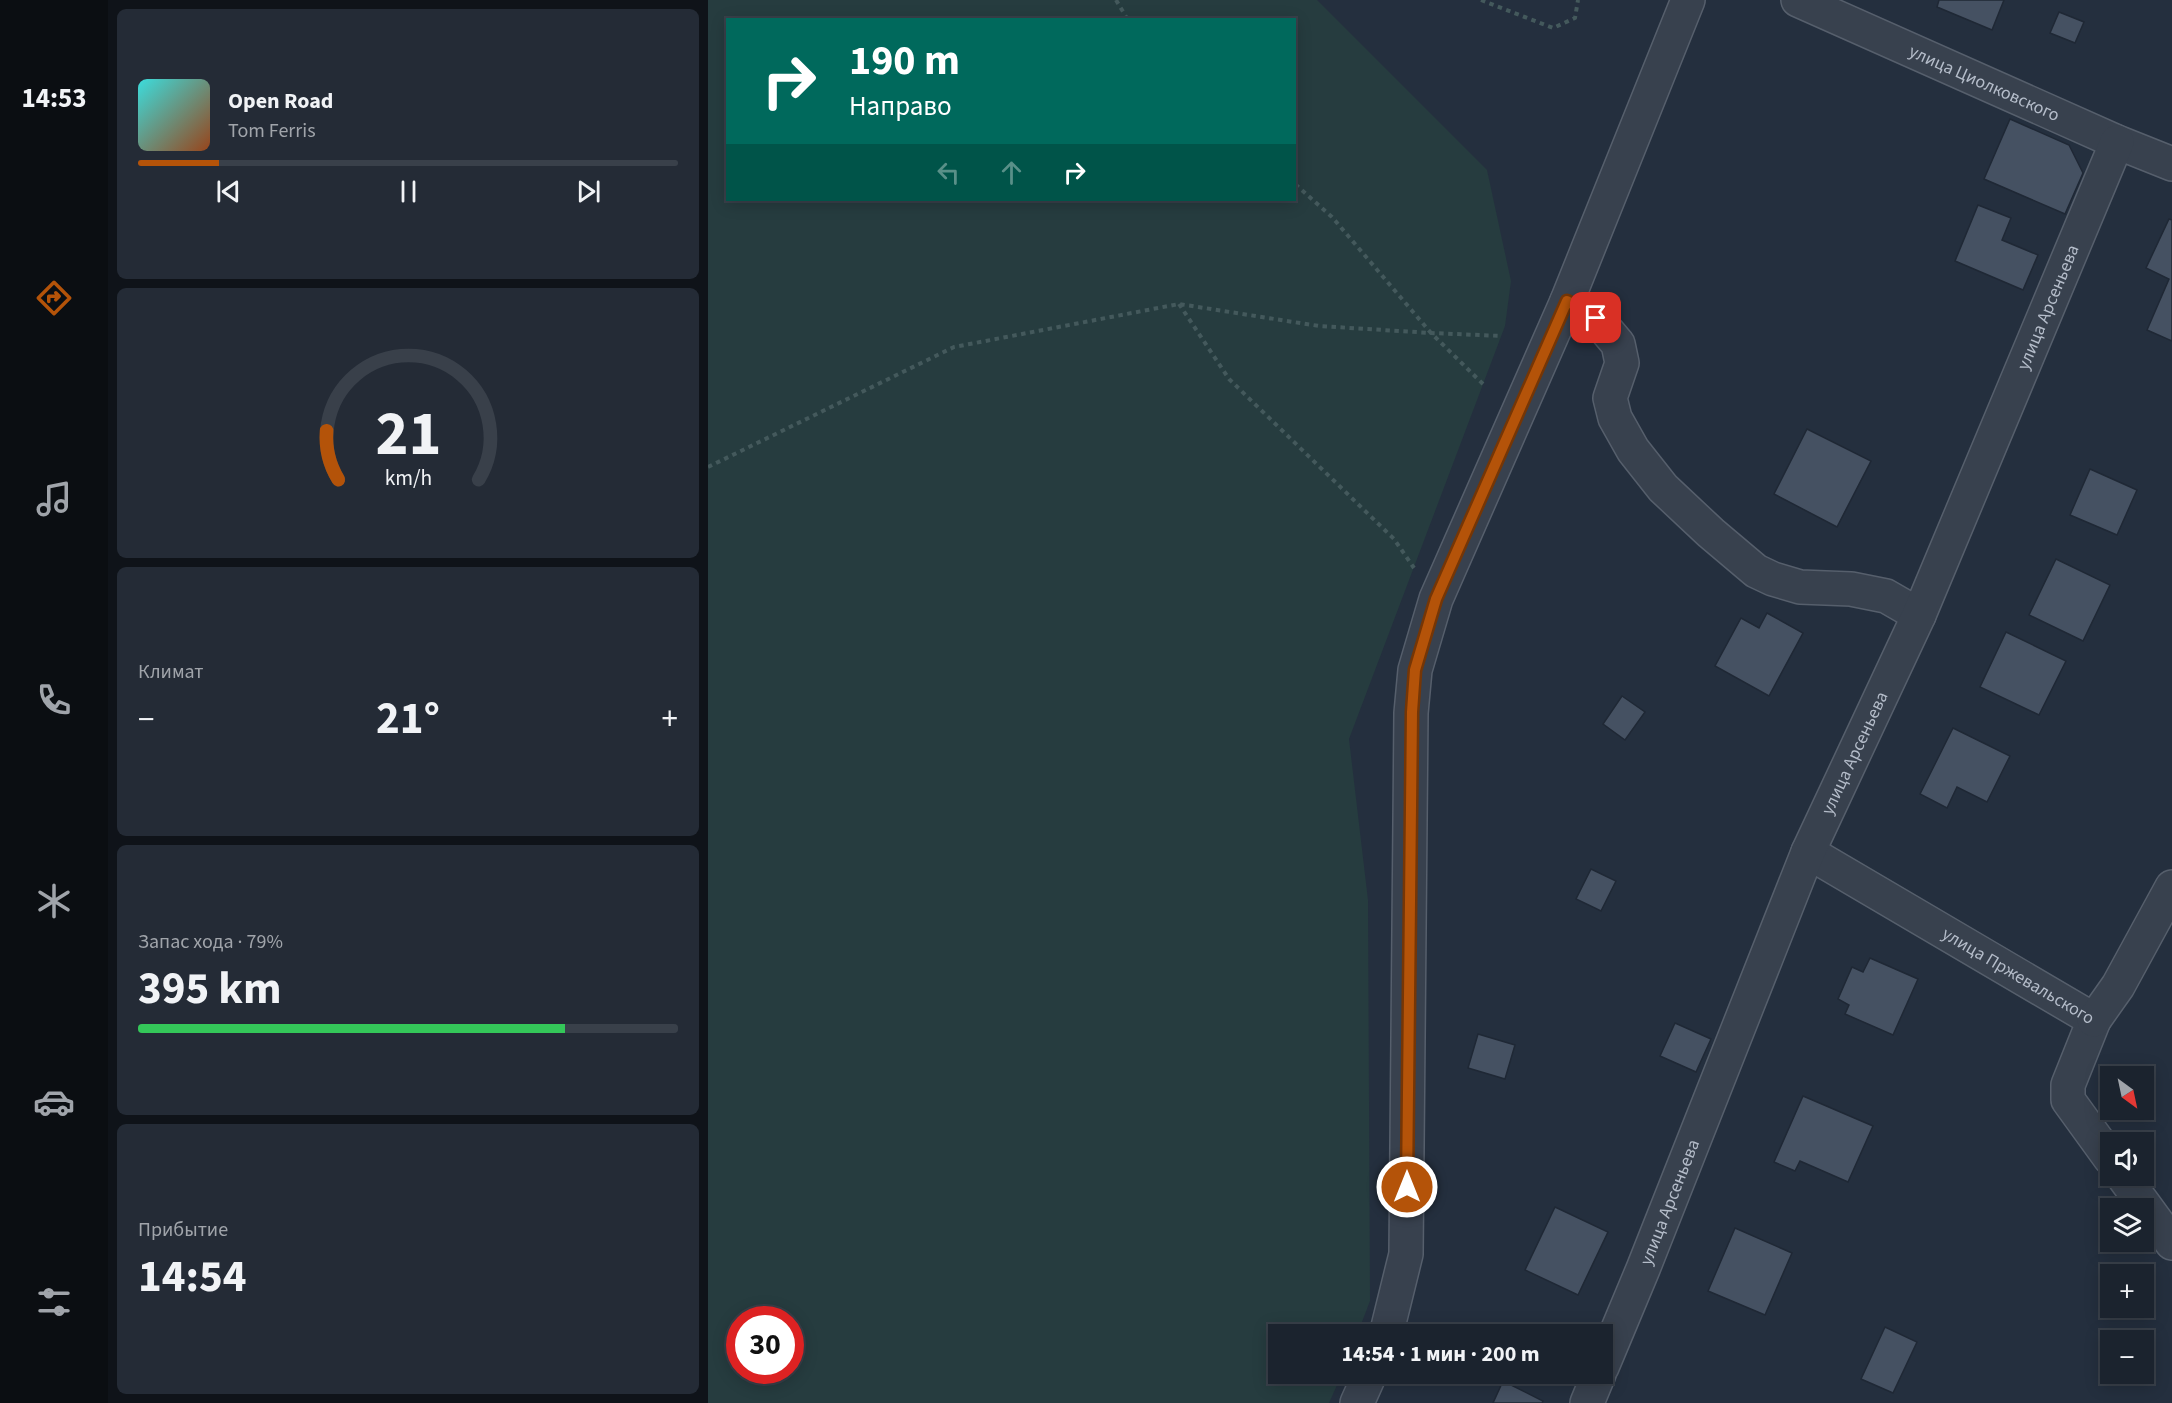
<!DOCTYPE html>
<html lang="ru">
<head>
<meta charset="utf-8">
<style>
	:root { --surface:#1b232e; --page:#242b36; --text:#f1f3f6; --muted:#a0a4aa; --line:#39404a; --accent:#b45309 }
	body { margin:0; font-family:"Source Sans 3",sans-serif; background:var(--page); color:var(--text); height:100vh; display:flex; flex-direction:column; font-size:22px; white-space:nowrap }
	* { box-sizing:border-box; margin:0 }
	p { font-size:20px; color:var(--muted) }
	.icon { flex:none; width:33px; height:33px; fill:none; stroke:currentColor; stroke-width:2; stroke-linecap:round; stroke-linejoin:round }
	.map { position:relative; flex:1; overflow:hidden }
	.details { display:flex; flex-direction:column; gap:9px; padding:9px; background:#0f1319; width:600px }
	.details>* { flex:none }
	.hud { position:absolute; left:18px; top:18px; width:570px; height:183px; border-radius:0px; box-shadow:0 3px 15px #0003,0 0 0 2px var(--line); background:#00695c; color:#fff; overflow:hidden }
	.needle { width:39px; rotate:147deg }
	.buttons { position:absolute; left:1392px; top:1066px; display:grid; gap:12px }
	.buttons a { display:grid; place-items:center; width:54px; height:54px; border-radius:0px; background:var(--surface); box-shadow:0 3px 15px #0003,0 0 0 2px var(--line); font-size:30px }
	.speed { position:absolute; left:18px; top:1306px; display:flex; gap:12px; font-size:30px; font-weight:700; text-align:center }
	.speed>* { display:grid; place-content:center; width:78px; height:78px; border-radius:50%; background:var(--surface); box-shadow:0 3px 15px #0003,0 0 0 2px var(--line); line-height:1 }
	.speed .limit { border:9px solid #d22; background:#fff; color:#111 }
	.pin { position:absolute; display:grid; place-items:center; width:51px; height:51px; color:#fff; margin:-26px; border-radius:12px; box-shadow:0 3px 9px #0006 }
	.me { position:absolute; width:66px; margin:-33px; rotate:0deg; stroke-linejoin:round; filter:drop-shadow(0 0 4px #0008) }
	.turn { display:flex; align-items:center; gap:21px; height:126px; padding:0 24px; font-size:27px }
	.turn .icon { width:78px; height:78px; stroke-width:2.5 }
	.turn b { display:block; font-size:42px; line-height:51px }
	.lanes { display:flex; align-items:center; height:57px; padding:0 24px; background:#0003; justify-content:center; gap:30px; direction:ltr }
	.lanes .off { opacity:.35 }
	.big { font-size:45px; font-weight:700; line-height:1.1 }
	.details .card { flex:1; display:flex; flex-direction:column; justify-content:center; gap:9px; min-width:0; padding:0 21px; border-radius:9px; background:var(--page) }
	.details .dial { align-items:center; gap:0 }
	.dial svg { height:156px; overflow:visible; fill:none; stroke:var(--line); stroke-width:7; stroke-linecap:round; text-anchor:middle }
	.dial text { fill:var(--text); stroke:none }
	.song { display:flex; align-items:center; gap:18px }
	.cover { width:72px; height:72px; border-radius:9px; background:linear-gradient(135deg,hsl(180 70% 55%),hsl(20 70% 35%)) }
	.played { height:6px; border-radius:3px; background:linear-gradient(90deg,var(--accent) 15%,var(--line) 15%) }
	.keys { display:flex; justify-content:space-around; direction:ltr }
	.heat { display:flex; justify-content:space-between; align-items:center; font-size:33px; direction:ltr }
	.charge { height:9px; border-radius:4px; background:linear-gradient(90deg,#34c759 79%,var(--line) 0) }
	.trip { position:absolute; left:560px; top:1324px; width:345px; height:60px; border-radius:0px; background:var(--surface); box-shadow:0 3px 15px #0003,0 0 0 2px var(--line); font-weight:700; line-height:60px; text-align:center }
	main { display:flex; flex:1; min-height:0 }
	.dock { display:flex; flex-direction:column; width:108px; justify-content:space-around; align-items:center; background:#0b0e12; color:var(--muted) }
	.dock .icon { width:42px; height:42px }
	.dock .selected { color:var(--accent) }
	.dock b { font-size:27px; color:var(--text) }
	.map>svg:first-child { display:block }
	.green { fill:#263c3f; fill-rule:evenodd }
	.building { fill:#455162; stroke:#1f2835; stroke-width:1.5 }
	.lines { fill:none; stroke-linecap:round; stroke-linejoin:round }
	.minor-casing { stroke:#565f6c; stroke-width:36 }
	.path { stroke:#44595c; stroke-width:4; stroke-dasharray:4.5 4.5; stroke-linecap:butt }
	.minor { stroke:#38414e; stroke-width:33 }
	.route-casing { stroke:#753606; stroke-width:15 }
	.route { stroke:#b45309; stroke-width:10 }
	.labels { text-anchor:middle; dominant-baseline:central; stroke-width:6; stroke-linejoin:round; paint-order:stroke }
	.street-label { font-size:18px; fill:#b4bcc9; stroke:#1d2633 }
</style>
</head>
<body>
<main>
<nav class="dock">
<b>14:53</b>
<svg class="icon selected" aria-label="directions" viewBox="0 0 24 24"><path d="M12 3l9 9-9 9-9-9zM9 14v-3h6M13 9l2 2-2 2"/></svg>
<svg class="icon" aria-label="music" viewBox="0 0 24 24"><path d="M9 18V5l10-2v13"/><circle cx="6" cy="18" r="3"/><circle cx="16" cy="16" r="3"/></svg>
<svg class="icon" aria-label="phone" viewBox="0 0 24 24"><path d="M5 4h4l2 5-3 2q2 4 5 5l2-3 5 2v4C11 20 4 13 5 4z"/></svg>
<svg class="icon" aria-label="climate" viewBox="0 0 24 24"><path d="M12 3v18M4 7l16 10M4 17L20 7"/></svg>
<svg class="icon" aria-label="car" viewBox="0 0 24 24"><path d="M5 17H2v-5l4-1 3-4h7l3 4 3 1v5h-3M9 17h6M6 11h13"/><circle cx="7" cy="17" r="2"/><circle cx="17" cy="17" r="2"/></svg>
<svg class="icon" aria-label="filters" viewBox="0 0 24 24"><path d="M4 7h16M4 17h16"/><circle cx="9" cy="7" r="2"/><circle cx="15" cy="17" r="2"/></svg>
</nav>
<section class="details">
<div class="card">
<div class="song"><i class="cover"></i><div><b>Open Road</b><p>Tom Ferris</p></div></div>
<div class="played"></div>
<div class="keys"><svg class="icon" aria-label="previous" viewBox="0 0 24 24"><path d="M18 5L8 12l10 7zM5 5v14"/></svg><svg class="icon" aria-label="pause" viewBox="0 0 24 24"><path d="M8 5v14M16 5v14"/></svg><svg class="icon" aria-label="next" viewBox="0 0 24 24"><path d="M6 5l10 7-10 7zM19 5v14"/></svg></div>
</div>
<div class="card dial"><svg viewBox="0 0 100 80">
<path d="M14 69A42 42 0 1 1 86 69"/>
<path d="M14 69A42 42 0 0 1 8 44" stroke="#b45309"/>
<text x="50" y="56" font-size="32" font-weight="700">21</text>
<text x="50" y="72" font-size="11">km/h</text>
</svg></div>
<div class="card"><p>Климат</p>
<div class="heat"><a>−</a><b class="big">21°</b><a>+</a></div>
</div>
<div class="card"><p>Запас хода · 79%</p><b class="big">395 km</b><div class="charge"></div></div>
<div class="card"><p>Прибытие</p><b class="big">14:54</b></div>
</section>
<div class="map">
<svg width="1464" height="1403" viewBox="0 0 1464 1403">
	<rect width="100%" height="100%" fill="#242f3e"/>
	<path class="green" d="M 0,0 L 609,0 L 779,170 L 803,281 L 797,326 L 641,739 L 660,900 L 662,1301 L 649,1335 L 570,1335 L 570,1374 L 634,1374 L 621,1403 L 0,1403 ZM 20,20 L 586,20 L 586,200 L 20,200 ZM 32,1320 L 82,1320 L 82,1371 L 32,1371 Z"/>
	<g class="building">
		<polygon points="1231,0 1296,0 1284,30 1229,7"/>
		<polygon points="1351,12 1376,22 1367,43 1342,33"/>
		<polygon points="1302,119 1361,145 1375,173 1357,214 1276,179"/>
		<polygon points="1270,205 1303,218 1294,240 1330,255 1315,290 1247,261"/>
		<polygon points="1461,219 1464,220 1464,341 1439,330 1461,279 1438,268"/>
		<polygon points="1099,429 1163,461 1129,527 1066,494"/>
		<polygon points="1382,469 1429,490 1409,535 1362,515"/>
		<polygon points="1348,559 1402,585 1375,641 1321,615"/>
		<polygon points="1059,613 1095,633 1061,696 1007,666 1033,618 1051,628"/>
		<polygon points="1298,632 1358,661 1331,715 1272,687"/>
		<polygon points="914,696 937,712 917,740 895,724"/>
		<polygon points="1245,728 1302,756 1279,802 1249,787 1239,808 1212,794"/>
		<polygon points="883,869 908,881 893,911 868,899"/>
		<polygon points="1162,958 1210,979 1185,1035 1137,1014 1141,1005 1130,999 1144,967 1155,972"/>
		<polygon points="967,1023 1003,1039 988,1072 952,1056"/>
		<polygon points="770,1034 807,1045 797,1079 760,1068"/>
		<polygon points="1095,1096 1165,1126 1140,1182 1092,1161 1087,1171 1066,1162"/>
		<polygon points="847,1207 900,1232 870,1295 817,1270"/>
		<polygon points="1027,1228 1084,1253 1057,1315 1000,1291"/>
		<polygon points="1177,1327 1209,1342 1185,1393 1153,1379"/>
		<polygon points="795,1381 835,1401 834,1403 785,1403"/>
	</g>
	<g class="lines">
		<defs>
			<g id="minor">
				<path id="s1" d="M 1090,0 L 1409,142 L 1464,164"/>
				<polyline points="859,301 888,318 910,344 914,363 902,398 907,418 925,450 955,488 1003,533 1048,571 1065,579 1092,587 1143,589 1178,596 1211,615"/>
				<path id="s2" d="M 1100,852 L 1386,1020 L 1360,1085 L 1360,1100 L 1402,1158"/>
				<polyline points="1386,1020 1410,986 1464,887"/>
				<polyline points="1415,1176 1464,1243"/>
				<polyline points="678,1335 698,1254 703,713 707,670 728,599 859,301 980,0"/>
				<path id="s3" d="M 894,1367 L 935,1269 L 1100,852 L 1211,615 L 1409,142"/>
				<polyline points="649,1403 662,1374"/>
				<polyline points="879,1403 891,1374"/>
			</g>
		</defs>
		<use href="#minor" class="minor-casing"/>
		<g class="path">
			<polyline points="408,0 420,20"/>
			<polyline points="773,0 845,28 867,18 870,0"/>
			<polyline points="471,304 521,379 686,539 706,568"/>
			<polyline points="775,384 723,333 794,336"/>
			<polyline points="0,467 246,347 471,304 611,326 723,333 624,217 586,183"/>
		</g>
		<use href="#minor" class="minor"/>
	</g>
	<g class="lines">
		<defs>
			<polyline id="route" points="699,1187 704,712 707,670 728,599 859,301 888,318"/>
		</defs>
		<use href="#route" class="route-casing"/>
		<use href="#route" class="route"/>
	</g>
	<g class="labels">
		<g class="street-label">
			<text stroke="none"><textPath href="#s1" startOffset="204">улица Циолковского</textPath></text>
			<text stroke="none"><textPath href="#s3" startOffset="1150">улица Арсеньева</textPath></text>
			<text stroke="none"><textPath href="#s3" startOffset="664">улица Арсеньева</textPath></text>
			<text stroke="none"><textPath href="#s2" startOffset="244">улица Пржевальского</textPath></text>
			<text stroke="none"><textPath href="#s3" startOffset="178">улица Арсеньева</textPath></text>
		</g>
	</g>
</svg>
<div class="buttons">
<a><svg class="needle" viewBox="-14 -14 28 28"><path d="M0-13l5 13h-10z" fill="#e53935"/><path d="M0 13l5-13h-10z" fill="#a0a4aa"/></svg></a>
<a><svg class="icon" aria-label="sound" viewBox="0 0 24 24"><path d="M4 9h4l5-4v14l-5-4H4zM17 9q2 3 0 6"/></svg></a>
<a><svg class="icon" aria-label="layers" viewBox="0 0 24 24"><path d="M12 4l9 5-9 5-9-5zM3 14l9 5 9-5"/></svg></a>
<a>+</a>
<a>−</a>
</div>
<div class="speed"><div class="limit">30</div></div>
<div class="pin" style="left:888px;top:318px;background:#d93025"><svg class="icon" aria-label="arrive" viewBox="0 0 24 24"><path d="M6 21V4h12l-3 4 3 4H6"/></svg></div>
<svg class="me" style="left:699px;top:1187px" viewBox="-20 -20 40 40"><circle r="17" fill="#b45309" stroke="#fff" stroke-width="3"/><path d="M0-11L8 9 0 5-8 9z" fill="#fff"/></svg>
<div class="trip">14:54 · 1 мин · 200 m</div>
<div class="hud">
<div class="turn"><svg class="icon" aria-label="right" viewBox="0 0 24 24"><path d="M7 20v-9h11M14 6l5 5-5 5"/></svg><div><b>190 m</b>Направо</div></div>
<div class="lanes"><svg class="icon off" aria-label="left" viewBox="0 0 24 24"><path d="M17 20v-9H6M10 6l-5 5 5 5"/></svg><svg class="icon off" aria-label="ahead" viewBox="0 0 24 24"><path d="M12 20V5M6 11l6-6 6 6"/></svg><svg class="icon" aria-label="right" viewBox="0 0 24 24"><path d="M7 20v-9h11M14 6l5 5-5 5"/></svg></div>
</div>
</div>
</main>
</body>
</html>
